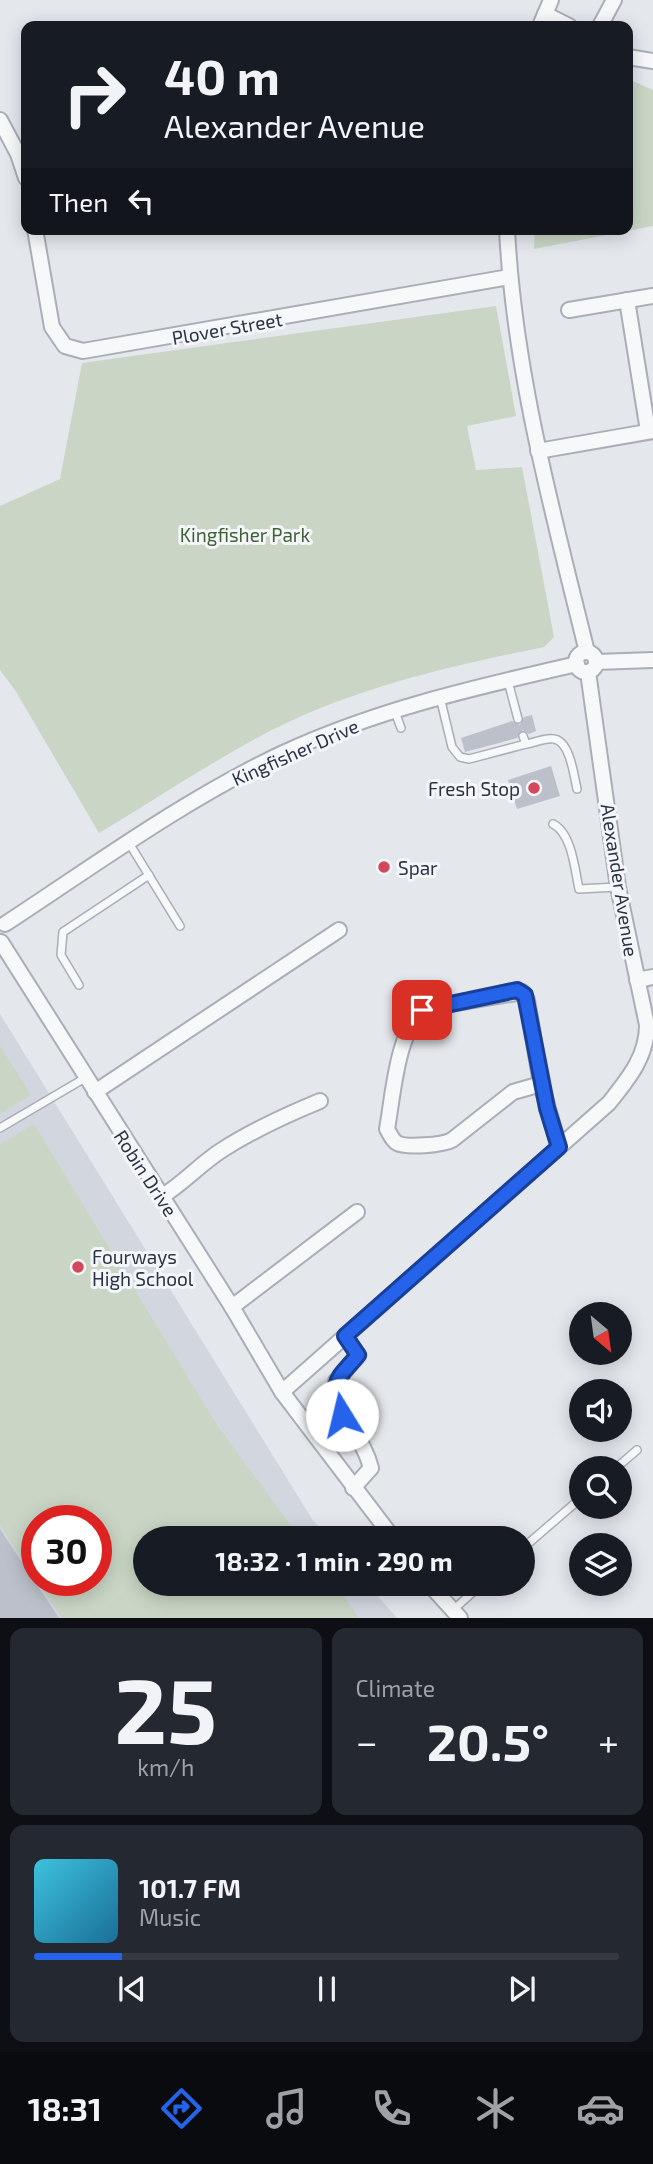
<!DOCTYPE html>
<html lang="en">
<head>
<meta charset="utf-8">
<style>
	:root { --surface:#171b24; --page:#242831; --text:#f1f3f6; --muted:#9ea1a6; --line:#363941; --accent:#2563eb }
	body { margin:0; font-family:"Exo 2",sans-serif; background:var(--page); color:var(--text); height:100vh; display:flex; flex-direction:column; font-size:26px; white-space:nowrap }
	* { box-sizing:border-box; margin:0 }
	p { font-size:23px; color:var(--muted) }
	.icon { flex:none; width:38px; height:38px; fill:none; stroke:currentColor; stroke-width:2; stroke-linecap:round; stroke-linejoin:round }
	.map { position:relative; height:1618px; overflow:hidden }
	.side { display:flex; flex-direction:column; gap:10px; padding:10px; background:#0d0f14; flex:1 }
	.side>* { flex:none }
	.top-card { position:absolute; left:21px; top:21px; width:612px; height:214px; border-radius:14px; box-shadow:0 4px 18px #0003; background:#171b24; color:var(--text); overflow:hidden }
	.needle { width:46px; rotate:151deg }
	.buttons { position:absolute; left:569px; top:1302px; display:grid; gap:14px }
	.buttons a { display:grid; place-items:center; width:63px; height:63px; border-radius:50%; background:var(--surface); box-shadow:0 4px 18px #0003; font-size:35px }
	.speed { position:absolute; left:21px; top:1505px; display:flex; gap:14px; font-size:35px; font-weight:700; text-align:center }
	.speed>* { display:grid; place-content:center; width:91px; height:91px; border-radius:50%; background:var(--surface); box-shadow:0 4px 18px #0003; line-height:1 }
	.speed .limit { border:10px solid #d22; background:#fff; color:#111 }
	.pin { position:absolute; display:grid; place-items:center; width:60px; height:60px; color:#fff; margin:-30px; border-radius:14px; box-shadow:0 4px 10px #0006 }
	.me { position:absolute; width:77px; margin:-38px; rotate:351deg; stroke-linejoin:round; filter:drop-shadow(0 0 5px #0008) }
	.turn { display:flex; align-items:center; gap:24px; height:147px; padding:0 28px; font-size:32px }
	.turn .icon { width:91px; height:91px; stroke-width:2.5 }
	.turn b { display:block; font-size:49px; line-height:60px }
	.then { display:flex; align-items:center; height:66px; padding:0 28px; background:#0003; gap:14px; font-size:26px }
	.big { font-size:52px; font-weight:700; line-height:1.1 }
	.side .tile { flex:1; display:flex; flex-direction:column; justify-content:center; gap:10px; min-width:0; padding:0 24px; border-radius:14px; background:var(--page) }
	.side .dial { align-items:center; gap:0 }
	.dial b { font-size:91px; line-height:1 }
	.song { display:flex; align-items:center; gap:21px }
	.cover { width:84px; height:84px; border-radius:10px; background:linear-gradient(135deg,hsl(190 70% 55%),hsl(200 70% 35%)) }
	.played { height:7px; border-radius:4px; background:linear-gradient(90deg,var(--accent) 15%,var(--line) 15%) }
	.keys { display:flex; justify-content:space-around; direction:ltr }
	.heat { display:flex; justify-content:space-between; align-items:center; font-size:38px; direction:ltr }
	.side .tiles { flex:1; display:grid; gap:10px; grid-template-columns:1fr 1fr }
	.tile:last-child { grid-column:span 2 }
	.trip { position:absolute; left:133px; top:1526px; width:402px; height:70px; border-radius:35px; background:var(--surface); box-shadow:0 4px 18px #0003; font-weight:700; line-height:70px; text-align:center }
	.tab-bar { display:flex; height:112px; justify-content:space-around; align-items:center; background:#090b0e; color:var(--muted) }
	.tab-bar .icon { width:49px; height:49px }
	.tab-bar .current { color:var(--accent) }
	.tab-bar b { font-size:32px; color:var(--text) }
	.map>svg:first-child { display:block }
	.built { fill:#d2d6de; fill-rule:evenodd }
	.green { fill:#c9d6c5; fill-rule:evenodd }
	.building { fill:#bbc0ca }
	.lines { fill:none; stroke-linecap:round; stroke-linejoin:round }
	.service-casing { stroke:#a9aeb7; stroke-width:10 }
	.minor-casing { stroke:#a9aeb7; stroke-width:18 }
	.service { stroke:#f7f8fa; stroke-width:7 }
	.minor { stroke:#f7f8fa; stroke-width:14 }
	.route-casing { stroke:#184099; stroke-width:18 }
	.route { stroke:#2563eb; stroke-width:12 }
	.poi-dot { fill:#d1495b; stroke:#f4f6f9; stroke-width:2.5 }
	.labels { text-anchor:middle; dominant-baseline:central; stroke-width:6; stroke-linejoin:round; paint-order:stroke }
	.street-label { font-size:19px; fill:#2b3445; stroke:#f4f6f9 }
	.park-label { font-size:19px; fill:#3f6138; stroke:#f4f6f9 }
	.poi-label { font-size:19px; fill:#2b3445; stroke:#f4f6f9; text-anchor:start }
</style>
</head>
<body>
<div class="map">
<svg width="653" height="1618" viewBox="0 0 653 1618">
	<rect width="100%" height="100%" fill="#e4e7ec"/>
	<path class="built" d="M 0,1014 L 312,1519 L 328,1538 L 145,1538 L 145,1584 L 367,1584 L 397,1618 L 0,1618 ZM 37,1521 L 96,1521 L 96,1580 L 37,1580 Z"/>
	<g class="green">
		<polygon points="628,79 653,90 653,226 534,249 535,229 628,229"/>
		<path d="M 496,306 L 516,416 L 467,426 L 476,470 L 522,467 L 554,637 L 544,647 C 445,667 344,690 255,739 C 202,768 151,802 99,833 L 15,690 L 0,670 L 0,506 L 60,479 L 82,363 Z"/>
		<polygon points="0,1046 31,1095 0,1114"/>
		<path d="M 34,1124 L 217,1425 L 300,1538 L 145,1538 L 145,1584 L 334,1584 L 359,1618 L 62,1618 L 8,1538 L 0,1525 L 0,1144 ZM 37,1521 L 96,1521 L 96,1580 L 37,1580 Z"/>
	</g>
	<g class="building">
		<polygon points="532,715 536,731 529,734 522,730 517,738 465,752 461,738 512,721 520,725 524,717"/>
		<polygon points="551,766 560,796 517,809 508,780"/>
		<polygon points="0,1529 59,1618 0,1618"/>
	</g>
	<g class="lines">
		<defs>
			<g id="service">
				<polyline points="508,681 518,719"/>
				<polyline points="440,697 452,747 460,757 469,759 526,744"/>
				<polyline points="394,709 401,728"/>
				<path d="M 523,736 L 526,744 C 534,743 546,737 554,739 C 570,741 574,776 577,789"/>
				<path d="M 553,824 C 572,833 575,871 579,889 L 617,887"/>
				<polyline points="129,843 180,926"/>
				<polyline points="79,985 61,955 63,932 149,875"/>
				<polyline points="0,1128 85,1078"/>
				<polyline points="616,1468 637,1450"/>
				<polyline points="523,1548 581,1498"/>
				<polyline points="453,1610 482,1584"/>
			</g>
			<g id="minor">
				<polyline points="545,14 569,26"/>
				<polyline points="540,26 551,0"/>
				<polyline points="600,26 614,0"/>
				<polyline points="628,57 653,61"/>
				<polyline points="0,120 18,154 26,178"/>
				<polyline points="35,229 52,327 65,346 83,351 509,277"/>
				<path d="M 507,229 C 514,373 553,513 587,652"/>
				<polyline points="627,300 648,431"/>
				<polyline points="569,310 653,296"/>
				<polyline points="538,451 653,431"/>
				<circle cx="586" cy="662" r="10"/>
				<polyline points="596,662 653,660"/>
				<path d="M 5,924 C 95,865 184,800 281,754 C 375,710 476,687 577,664"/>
				<polyline points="1,942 232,1307 282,1392 393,1538"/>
				<polyline points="637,980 653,977"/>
				<path d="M 541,1084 L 527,1000 L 522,992 L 426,1008 C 397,1027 393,1097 387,1129 C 390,1134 392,1140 397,1143 C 406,1148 443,1145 452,1140 L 513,1092 L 541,1084 L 559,1147"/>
				<polyline points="95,1092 339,930"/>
				<path d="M 161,1197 C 184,1183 200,1164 222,1150 C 253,1130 286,1115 320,1101"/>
				<polyline points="232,1307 357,1212"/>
				<path d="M 345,1336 L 358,1355 L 336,1381 C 338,1423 362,1433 371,1468 L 353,1488"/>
				<path d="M 282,1392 L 609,1103 C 628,1079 647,1057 647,1025 L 618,887 L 588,672"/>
				<polyline points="429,1584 460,1618"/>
			</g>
		</defs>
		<use href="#service" class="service-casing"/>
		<use href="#minor" class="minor-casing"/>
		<use href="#service" class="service"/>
		<use href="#minor" class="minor"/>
	</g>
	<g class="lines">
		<defs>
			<path id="route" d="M 342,1415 C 331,1377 336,1382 358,1355 L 345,1336 L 559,1147 L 547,1108 L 525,995 L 517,990 L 422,1010"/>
		</defs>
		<use href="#route" class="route-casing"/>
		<use href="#route" class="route"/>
	</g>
	<g class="poi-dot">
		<circle cx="534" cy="788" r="7"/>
		<circle cx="384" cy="867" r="7"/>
		<circle cx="78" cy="1267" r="7"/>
	</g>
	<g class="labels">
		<g class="street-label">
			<text transform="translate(227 328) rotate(-10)">Plover Street</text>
			<text transform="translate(295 752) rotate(-24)">Kingfisher Drive</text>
			<text transform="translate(620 880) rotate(81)">Alexander Avenue</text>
			<text transform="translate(146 1173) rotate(57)">Robin Drive</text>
		</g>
		<g class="park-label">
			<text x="245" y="534">Kingfisher Park</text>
		</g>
		<g class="poi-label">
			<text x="520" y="788" text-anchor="end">Fresh Stop</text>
			<text x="398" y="867">Spar</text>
			<text x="92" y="1256">Fourways<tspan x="92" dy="22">High School</tspan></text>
		</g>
	</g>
</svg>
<div class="buttons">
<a><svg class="needle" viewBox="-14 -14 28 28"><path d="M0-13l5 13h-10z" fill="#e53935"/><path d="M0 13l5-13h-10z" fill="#9ea1a6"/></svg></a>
<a><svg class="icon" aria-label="sound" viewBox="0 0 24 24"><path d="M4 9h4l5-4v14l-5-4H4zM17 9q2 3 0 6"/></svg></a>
<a><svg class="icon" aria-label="search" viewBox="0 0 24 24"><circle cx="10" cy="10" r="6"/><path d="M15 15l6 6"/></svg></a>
<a><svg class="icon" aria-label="layers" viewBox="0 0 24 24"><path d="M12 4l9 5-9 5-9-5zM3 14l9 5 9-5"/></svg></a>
</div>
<div class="speed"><div class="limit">30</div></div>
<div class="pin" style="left:422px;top:1010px;background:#d93025"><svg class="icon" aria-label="arrive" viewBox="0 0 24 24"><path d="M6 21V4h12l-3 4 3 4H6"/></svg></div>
<svg class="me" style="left:342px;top:1415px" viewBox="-20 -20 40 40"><circle r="19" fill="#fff"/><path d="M0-13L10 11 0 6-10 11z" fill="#2563eb"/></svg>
<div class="trip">18:32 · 1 min · 290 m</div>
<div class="top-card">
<div class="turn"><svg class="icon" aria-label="right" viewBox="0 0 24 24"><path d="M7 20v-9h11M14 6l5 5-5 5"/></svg><div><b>40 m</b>Alexander Avenue</div></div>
<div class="then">Then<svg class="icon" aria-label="left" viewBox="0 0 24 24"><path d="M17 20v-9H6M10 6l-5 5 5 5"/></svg></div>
</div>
</div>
<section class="side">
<div class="tiles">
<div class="tile dial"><b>25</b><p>km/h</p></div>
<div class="tile"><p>Climate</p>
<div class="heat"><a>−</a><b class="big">20.5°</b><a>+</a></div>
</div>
<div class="tile">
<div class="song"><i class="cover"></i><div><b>101.7 FM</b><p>Music</p></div></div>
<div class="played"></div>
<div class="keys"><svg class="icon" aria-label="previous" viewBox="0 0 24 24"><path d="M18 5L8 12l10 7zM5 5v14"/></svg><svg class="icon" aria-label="pause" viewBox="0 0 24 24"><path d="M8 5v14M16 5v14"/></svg><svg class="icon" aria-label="next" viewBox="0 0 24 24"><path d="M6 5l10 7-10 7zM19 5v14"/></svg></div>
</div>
</div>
</section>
<nav class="tab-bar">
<b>18:31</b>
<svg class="icon current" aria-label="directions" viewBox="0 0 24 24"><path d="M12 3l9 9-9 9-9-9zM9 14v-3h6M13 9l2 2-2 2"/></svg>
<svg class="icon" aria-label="music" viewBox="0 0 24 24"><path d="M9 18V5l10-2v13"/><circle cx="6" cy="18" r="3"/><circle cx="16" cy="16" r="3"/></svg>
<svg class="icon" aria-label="phone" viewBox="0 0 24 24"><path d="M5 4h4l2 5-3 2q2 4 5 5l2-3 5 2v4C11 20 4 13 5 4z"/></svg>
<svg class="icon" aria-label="climate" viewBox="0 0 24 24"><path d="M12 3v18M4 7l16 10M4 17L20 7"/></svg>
<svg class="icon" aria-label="car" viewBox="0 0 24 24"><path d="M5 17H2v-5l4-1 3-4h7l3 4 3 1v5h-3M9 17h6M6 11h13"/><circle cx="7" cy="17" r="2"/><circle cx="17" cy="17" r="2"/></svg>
</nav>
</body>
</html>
